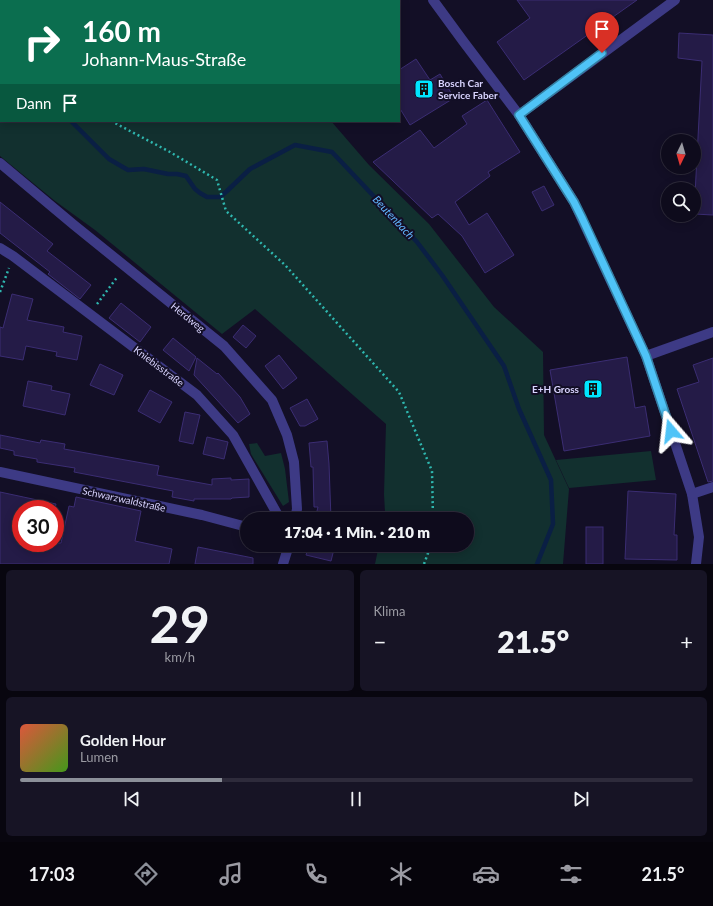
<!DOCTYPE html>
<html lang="de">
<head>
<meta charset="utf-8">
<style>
	:root { --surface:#0e0b1c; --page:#171425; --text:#f1f3f6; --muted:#9b9ba3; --line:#2e2b3b; --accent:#8c9099 }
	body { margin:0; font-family:Lato,sans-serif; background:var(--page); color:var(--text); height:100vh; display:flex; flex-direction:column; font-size:15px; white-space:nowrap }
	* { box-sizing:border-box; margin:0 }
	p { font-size:13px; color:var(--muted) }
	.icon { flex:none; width:22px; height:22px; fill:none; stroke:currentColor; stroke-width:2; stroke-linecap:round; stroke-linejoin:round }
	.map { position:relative; height:564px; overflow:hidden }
	.details { display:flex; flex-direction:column; gap:6px; padding:6px; background:#08060f; flex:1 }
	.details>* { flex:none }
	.banner { position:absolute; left:0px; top:0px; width:400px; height:122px; box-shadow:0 2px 10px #0003,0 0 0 1px var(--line); background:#0b6e4f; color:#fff; overflow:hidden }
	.needle { width:26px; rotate:185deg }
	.buttons { position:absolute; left:661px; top:134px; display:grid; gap:8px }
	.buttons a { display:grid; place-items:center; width:40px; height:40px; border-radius:50%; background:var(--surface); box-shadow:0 2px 10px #0003,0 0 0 1px var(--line); font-size:20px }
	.speed { position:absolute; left:12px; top:500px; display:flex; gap:8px; font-size:20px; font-weight:700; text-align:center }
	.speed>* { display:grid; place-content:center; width:52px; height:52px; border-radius:50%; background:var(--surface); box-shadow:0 2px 10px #0003,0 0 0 1px var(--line); line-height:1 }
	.speed .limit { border:6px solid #d22; background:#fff; color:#111 }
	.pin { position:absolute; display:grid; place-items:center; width:34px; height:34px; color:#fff; margin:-41px -17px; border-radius:50% 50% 50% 0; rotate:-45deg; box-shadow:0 0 4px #0007 }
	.pin .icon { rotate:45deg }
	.me { position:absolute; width:44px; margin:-22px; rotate:343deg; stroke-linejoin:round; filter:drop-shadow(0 0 3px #0008) }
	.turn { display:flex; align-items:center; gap:14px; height:84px; padding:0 16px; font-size:18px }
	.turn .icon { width:52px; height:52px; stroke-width:2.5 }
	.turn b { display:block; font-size:28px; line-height:34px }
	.then { display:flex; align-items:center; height:38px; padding:0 16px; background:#0003; gap:8px; font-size:15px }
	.big { font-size:30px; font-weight:800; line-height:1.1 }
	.details .card { flex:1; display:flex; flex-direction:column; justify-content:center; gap:6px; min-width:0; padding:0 14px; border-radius:6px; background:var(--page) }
	.details .dial { align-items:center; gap:0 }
	.dial b { font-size:52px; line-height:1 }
	.song { display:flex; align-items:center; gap:12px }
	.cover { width:48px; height:48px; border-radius:6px; background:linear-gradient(135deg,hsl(10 70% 55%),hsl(100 70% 35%)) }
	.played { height:4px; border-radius:2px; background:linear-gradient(90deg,var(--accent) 30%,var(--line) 30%) }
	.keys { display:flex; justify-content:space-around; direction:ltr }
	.heat { display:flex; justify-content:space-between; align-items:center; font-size:22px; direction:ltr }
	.details .tiles { flex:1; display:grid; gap:6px; grid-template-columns:1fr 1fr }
	.card:last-child { grid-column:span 2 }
	.trip { position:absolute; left:240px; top:512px; width:234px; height:40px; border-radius:20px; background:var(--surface); box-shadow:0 2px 10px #0003,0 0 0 1px var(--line); font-weight:800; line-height:40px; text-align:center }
	.tab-bar { display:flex; height:64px; justify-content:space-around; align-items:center; background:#06040b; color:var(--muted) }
	.tab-bar .icon { width:28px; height:28px }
	.tab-bar .current { color:var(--accent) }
	.tab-bar b { font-size:18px; color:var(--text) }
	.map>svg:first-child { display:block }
	.green { fill:#12302f }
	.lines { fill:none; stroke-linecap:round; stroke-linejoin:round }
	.stream { stroke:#0a1f44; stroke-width:4.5 }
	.building { fill:#241b47; stroke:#3b2d73 }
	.path { stroke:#2fb8b0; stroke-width:2.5; stroke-dasharray:2 3; stroke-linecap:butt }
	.minor { stroke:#3d3a85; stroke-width:10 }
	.route-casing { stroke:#337fa1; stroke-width:10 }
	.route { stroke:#4fc3f7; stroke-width:7 }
	.labels { text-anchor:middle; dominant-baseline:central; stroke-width:4; stroke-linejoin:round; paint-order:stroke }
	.poi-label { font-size:10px; font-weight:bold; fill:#d9d4ff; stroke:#130f26; text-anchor:start }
	.street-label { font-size:10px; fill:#d9d4ff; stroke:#130f26 }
	.water-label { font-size:11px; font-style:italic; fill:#62b6ff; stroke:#130f26 }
</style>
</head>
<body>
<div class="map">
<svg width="713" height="564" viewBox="0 0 713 564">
	<rect width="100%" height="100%" fill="#130f26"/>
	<g class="green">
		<polygon points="0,0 38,0 40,1 1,1 1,121 331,121 369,165 429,224 494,307 543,352 544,435 569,489 563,564 375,564 379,545 467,545 467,519 383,519 385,512 384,494 386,424 255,309 222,334 95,230 55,201 0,156"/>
		<polygon points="257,443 265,456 281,453 285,469 289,502 283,506 251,454 249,444"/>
		<polygon points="651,451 656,480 569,488 556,460"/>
	</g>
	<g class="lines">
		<g class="stream">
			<polyline points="0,69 1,70"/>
			<polyline points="71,121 109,159 121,166 128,170 144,169 168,174 177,174 186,176 195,189 200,193 207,197 220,197 227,191 250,169 295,145 332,152 417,242 442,275 504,366 519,409 551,480 553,524 537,564"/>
		</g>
	</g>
	<g class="building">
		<polygon points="517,0 637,0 524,80 497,42 530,18"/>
		<polygon points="679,33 713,35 713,215 694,214 702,61 678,58"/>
		<polygon points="416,59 430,80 440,74 454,98 410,125 399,107 399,70"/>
		<polygon points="487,100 520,152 488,172 490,176 455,202 469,225 487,213 514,255 485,273 462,236 438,214 432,218 373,162 420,130 434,148 467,124 462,116"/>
		<polygon points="544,186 554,205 542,211 532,192"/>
		<polygon points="0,202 53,244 47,251 91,285 80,299 48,274 50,272 0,233"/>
		<polygon points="12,294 33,299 27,320 64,327 63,332 82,336 77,360 56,356 57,352 26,346 23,360 0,356 0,327 3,328"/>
		<polygon points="121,303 151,327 140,342 109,318"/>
		<polygon points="243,325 256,336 246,348 233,337"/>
		<polygon points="173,338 196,357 189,371 163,350"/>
		<polygon points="279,355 297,378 283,389 265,366"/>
		<polygon points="627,357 635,408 645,406 650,436 564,451 550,370"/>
		<polygon points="197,358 217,374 218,373 240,397 250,414 238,423 194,375"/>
		<polygon points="713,358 713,481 708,482 677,389 699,382 693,365"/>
		<polygon points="100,364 123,375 114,395 90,385"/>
		<polygon points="28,381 52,386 51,390 70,394 65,415 23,406"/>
		<polygon points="150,390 172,402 160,423 138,411"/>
		<polygon points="307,399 318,419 305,426 300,426 290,408"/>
		<polygon points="185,412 200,415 193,444 179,441"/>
		<polygon points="0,435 40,443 41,440 65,444 64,449 159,466 157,475 212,485 212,479 231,478 231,480 249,479 249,497 232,498 231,499 194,499 194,501 172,497 173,491 74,472 75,468 37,462 37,459 14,455 14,451 0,448"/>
		<polygon points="207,437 228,442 224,459 203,454"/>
		<polygon points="327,441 329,464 331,519 315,519 318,507 314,507 313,467 311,467 309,443"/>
		<polygon points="628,491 676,494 674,535 677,535 677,560 625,559"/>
		<polygon points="0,492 56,504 55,509 21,509 21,543 61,543 69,506 74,507 76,497 141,511 135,541 172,549 169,564 0,564"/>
		<rect x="586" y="527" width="17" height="37"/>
		<polygon points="309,545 335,545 331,561 306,555"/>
		<polygon points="198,547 253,558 253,564 195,564"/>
	</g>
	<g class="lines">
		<g class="path">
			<polyline points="0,35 1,36"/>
			<polyline points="111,121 170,152 217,180 226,211 285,265 399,392 432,471 433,519"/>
			<polyline points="0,292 9,268"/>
			<polyline points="97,304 118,276"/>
			<polyline points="424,564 431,545"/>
		</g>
		<g class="minor">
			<polyline points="433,0 463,41 519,115 574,202 646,356 692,494 699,537 696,564"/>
			<polyline points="519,115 675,0"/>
			<polyline points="0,163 74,225 224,346 272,400 287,435 294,462 297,509 295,519"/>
			<polyline points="0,248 13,256 197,395 233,435 280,519"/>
			<polyline points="646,356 713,332"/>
			<polyline points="0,472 202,515 247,527"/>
			<polyline points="692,494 713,487"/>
			<polyline points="283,564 289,545"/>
		</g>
	</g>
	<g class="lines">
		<defs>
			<polyline id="route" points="602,53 519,115 574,202 582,218 646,356 671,431"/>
		</defs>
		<use href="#route" class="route-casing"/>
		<use href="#route" class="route"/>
	</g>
	<defs>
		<symbol id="building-square" viewBox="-11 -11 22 22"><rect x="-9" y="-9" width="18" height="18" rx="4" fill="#00e5ff" stroke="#130f26"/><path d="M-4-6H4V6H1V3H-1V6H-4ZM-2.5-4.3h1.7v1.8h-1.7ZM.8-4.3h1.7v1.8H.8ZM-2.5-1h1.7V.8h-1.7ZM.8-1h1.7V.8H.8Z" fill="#111"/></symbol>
	</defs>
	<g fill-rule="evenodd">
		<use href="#building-square" x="413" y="78" width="22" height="22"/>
		<use href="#building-square" x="582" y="378" width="22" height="22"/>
	</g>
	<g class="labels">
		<g class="poi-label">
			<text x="438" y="83">Bosch Car<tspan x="438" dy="12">Service Faber</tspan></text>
			<text x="579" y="389" text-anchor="end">E+H Gross</text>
		</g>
		<g class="street-label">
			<text transform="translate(188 317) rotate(39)">Herdweg</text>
			<text transform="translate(159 366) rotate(37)">Kniebisstraße</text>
			<text transform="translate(124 499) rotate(12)">Schwarzwaldstraße</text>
		</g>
		<g class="water-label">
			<text transform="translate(394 217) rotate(47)">Beutenbach</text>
		</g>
	</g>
</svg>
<div class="buttons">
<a><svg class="needle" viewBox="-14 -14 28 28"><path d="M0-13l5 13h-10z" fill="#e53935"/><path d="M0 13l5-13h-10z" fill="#9b9ba3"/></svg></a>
<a><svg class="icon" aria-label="search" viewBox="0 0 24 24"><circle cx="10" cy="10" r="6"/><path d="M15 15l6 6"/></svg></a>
</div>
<div class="speed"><div class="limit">30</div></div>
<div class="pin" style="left:602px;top:53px;background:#d93025"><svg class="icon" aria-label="arrive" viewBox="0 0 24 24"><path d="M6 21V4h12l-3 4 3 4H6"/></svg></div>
<svg class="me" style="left:671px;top:431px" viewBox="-20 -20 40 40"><path d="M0-17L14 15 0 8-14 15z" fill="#4fc3f7" stroke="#fff" stroke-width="4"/></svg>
<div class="trip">17:04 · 1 Min. · 210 m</div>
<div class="banner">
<div class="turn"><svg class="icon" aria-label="right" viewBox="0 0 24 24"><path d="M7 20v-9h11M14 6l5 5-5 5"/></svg><div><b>160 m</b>Johann-Maus-Straße</div></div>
<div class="then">Dann<svg class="icon" aria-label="arrive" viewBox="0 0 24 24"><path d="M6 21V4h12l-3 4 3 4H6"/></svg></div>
</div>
</div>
<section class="details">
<div class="tiles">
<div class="card dial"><b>29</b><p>km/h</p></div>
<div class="card"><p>Klima</p>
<div class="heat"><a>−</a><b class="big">21.5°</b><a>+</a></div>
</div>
<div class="card">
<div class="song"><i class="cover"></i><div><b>Golden Hour</b><p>Lumen</p></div></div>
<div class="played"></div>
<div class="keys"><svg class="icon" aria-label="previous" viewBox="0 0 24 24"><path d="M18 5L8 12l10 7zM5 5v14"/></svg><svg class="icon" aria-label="pause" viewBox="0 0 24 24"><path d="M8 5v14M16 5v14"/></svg><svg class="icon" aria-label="next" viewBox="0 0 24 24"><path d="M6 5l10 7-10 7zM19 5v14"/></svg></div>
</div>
</div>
</section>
<nav class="tab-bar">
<b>17:03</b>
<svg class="icon current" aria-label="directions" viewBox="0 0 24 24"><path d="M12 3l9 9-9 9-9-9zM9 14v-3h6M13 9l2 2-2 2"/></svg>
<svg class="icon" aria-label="music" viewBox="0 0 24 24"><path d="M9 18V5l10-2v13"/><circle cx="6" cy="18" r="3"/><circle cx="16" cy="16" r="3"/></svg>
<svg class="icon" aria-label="phone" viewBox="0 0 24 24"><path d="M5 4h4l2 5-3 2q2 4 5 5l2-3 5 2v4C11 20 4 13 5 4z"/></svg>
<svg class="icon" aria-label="climate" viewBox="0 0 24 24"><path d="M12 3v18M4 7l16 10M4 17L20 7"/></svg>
<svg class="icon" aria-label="car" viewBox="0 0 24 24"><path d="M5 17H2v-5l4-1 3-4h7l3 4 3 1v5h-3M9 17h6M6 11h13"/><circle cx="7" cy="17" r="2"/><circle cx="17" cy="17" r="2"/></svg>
<svg class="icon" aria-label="filters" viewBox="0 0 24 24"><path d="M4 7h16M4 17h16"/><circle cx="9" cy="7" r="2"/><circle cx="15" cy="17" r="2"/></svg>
<b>21.5°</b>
</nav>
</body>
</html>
